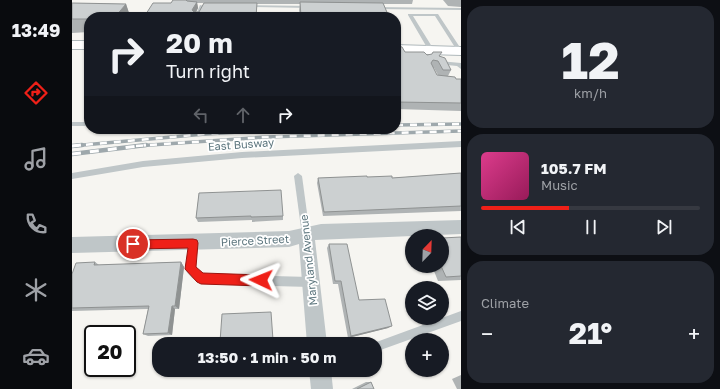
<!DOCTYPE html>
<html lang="en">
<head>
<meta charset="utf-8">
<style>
	:root { --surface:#171b24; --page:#242831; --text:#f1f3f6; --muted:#9ea1a6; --line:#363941; --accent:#ef2018 }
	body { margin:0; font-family:"Golos Text",sans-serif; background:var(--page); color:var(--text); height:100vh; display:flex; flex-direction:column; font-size:15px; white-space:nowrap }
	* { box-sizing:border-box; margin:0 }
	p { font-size:13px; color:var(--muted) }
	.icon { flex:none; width:22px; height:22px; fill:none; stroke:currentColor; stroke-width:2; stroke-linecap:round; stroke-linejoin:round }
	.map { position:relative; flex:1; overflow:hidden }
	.panel { display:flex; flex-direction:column; gap:6px; padding:6px; background:#0d0f14; width:259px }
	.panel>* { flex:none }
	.banner { position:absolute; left:12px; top:12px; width:317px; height:122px; border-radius:16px; box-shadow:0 1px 3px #0004; background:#171b24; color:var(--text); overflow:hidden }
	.needle { width:26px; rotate:23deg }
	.controls { position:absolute; left:333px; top:229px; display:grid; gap:8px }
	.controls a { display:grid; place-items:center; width:44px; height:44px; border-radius:50%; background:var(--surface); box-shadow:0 1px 3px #0004; font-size:20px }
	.speed { position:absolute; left:12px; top:325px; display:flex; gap:8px; font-size:20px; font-weight:700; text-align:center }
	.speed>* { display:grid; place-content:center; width:52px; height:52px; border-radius:50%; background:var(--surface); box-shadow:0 1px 3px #0004; line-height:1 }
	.speed .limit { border:2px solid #111; border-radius:6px; background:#fff; color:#111 }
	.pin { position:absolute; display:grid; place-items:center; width:34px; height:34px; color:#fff; margin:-17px; border:2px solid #fff; border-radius:50%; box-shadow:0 1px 4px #0007 }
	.me { position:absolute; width:44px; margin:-22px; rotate:272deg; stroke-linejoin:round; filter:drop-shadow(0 0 3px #0008) }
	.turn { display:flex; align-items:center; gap:14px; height:84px; padding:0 16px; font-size:18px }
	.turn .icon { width:52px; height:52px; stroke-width:2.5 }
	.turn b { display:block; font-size:28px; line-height:34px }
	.lanes { display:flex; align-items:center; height:38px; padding:0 16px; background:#0003; justify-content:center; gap:20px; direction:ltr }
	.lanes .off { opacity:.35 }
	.big { font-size:30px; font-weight:700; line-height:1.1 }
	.panel .card { flex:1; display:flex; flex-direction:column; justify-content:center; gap:6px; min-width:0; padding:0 14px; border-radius:16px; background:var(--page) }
	.panel .dial { align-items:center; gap:0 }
	.dial b { font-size:52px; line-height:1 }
	.song { display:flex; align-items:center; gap:12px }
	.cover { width:48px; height:48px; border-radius:6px; background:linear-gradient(135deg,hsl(330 70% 55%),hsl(330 70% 35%)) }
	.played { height:4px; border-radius:2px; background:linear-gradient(90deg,var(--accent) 40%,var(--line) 40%) }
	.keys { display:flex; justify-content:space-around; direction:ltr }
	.heat { display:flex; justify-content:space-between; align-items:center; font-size:22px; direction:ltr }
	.trip { position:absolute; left:80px; top:337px; width:230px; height:40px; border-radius:16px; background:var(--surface); box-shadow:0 1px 3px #0004; font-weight:700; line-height:40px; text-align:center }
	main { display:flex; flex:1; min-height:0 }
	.tabs { display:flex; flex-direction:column; width:72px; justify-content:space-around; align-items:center; background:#090b0e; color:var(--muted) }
	.tabs .icon { width:28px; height:28px }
	.tabs .active { color:var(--accent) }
	.tabs b { font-size:18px; color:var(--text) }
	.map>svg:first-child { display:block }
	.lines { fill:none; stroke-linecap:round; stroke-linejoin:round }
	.secondary-casing { stroke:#afb8bb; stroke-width:2 }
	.service { fill:#bfc6c8; fill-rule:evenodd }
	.minor { fill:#bfc6c8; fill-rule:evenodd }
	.secondary { fill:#fff; fill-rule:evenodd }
	.rail-far1-casing { stroke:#9ea8ac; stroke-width:3.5 }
	.rail-casing { stroke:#9ea8ac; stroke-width:4.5 }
	.rail-far1 { stroke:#fff; stroke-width:2.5; stroke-dasharray:7; stroke-linecap:butt }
	.rail { stroke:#fff; stroke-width:3; stroke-dasharray:9; stroke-linecap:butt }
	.wall { fill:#afb3b4; fill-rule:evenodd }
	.shaded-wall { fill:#8f9292 }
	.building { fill:#ccd0d1; stroke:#8f9292 }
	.route { fill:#ef2018; stroke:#9b1510 }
	.labels { text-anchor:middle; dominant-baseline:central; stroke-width:3.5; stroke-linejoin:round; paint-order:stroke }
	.street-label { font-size:11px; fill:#5e777f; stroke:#fff }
</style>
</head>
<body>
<main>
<nav class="tabs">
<b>13:49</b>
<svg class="icon active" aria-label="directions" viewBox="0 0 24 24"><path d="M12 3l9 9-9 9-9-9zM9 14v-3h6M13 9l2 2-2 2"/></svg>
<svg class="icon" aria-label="music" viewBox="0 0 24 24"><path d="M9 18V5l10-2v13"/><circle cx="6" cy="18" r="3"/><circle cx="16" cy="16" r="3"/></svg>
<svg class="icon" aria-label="phone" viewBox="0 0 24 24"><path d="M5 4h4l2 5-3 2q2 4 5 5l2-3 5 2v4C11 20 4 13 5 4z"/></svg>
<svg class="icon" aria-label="climate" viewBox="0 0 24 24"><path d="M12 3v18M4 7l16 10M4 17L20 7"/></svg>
<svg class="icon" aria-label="car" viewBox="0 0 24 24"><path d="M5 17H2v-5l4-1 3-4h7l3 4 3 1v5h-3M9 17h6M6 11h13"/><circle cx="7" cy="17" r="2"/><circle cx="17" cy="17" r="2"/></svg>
</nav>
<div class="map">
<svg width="389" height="389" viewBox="0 0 389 389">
	<rect width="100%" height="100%" fill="#f6f5f1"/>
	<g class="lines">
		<defs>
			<g id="secondary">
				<rect x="0" y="41" width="17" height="8"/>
				<polygon points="324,45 389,47 389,55 324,53"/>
			</g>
		</defs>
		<use href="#secondary" class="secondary-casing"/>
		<g class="service">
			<polygon points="128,5 132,6 127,17 123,17"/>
			<polygon points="174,5 238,6 240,7 238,8 176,7 174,7"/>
			<polygon points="302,7 389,8 389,10 304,9 302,8"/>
			<polygon points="336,14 366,14 389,49 389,52 386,52 363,16 341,16 362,50 357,51 336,15"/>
			<polygon points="367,61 389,63 389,69 385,66 365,64 364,63"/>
			<rect x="0" y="122" width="17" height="4"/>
			<polygon points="389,141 389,147 170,158 71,167 0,179 0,173 71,161 170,152"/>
			<polygon points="226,173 230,176 238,235 237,238 234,239 231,238 230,235 222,176"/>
			<path d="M 121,239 L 124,240 L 125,243 L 123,267 L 131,274 L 238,277 L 241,279 L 243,282 L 241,285 L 238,287 L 129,284 C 123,281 116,275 113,269 L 117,243 L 118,240 Z"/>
			<polygon points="389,311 389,321 303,352 303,344 299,344"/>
		</g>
		<g class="minor">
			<polygon points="389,220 389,234 243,240 255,344 235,344 227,244 217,247 0,253 0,237 217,231 249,224"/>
			<polygon points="237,370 259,370 261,389 239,389"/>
		</g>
		<use href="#secondary" class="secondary"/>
		<defs>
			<g id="rail-far1">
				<polyline points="324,125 389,124"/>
				<polyline points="0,146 133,134 215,129"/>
				<polyline points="64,146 194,137 389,131"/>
			</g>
			<g id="rail">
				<polyline points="0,146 10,145"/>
				<polyline points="0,154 74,145"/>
			</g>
		</defs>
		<use href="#rail-far1" class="rail-far1-casing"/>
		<use href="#rail" class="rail-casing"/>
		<use href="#rail-far1" class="rail-far1"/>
		<use href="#rail" class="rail"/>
	</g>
	<g class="wall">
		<path d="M 101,0 L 341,0 L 340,4 L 311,4 L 317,17 L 228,17 L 227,10 L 228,4 L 185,4 L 184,17 L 72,17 L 99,3 ZM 125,3 L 132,3 L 127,12 L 124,12 L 126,8 Z"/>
		<polygon points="371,0 389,0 389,7 376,6"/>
		<polygon points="0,3 54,4 58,16 17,17 17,32 0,33"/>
		<path d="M 324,33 L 326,46 L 333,52 L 367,56 L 379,70 L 376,76 L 384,79 L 389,79 L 389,111 L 324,109 ZM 361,68 L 362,68 L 366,75 L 365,75 Z"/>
		<polygon points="389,173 389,211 251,216 245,183 246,178 295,177 320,178"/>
		<polygon points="127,193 211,216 211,220 180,222 180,220 126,222 124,218"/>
		<polygon points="389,237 389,280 366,281 360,266 370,266"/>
		<polygon points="257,244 287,300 316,328 276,338 266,284 261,284 255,248"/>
		<polygon points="23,262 27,265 109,262 112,267 107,309 103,309 100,335 76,336 71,334 76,309 0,311 0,274"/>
		<polygon points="201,340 200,342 149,343 148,342"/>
		<polygon points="389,375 389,389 385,389 380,379"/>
		<polygon points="294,382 299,382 302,389 280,389"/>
	</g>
	<g class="shaded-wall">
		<polygon points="125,2 126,8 122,16 120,10"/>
		<polygon points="54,4 58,16 58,17 43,17"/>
		<polygon points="109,262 112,267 107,309 103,306"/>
		<polygon points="100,306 103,309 100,335 96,333"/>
		<polygon points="320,326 316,328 276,338 279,336"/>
	</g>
	<g class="building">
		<polygon points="101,0 114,0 115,1 125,2 120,10 122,12 127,12 132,3 185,3 184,17 72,17 81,3 99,3"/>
		<polygon points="228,2 311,3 317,17 229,17"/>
		<polygon points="0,3 54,4 43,17 17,17 17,19 0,19"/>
		<polygon points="324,33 326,37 326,46 330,47 333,52 352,52 355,55 360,54 361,52 370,52 367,56 373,58 379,70 371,70 366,61 361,60 359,63 365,75 383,77 384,79 389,79 389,103 324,102"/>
		<polygon points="389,173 389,206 252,212 246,178 295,176 295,177 320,176 320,178"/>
		<polygon points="209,190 211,216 179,217 179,216 124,218 127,193"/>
		<polygon points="389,237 389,276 374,277 369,266 370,266 370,238"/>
		<polygon points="257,244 275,244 287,300 313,299 320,326 279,336 269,281 263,281"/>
		<polygon points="23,262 22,265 109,262 103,306 100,306 96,333 71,334 77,306 0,308 0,274 4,263"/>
		<polygon points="199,312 201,340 148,342 150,314"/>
		<polygon points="299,382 302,389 285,389"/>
	</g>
	<polygon class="route" points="121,239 125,240 126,243 124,267 131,273 189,275 193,277 195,280 193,284 189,286 129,284 125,282 113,269 116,248 61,249 57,248 56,244 57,241 61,240"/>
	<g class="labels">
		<g class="street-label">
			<text transform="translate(169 144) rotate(-4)">East Busway</text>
			<text transform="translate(183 240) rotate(-3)">Pierce Street</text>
			<text transform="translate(236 260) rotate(-96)">Maryland Avenue</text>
		</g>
	</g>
</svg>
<div class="controls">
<a><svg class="needle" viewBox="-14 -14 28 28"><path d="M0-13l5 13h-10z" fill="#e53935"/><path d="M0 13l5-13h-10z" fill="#9ea1a6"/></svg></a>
<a><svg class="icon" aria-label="layers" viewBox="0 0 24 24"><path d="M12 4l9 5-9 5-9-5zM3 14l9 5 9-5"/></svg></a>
<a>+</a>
</div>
<div class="speed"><div class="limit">20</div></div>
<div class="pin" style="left:61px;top:244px;background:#d93025"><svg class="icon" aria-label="arrive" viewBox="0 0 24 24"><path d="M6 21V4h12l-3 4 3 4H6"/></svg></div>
<svg class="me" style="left:189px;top:280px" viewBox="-20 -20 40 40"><path d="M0-17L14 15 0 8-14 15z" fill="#ef2018" stroke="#fff" stroke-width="4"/></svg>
<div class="trip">13:50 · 1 min · 50 m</div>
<div class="banner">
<div class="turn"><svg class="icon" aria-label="right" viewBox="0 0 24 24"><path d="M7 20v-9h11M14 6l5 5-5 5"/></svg><div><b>20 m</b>Turn right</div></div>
<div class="lanes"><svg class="icon off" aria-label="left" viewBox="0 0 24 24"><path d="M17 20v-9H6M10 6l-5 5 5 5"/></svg><svg class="icon off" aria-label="ahead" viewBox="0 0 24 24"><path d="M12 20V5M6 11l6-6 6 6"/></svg><svg class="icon" aria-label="right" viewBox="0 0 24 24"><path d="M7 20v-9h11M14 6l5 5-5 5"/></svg></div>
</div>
</div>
<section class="panel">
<div class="card dial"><b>12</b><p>km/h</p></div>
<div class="card">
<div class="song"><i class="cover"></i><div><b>105.7 FM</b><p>Music</p></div></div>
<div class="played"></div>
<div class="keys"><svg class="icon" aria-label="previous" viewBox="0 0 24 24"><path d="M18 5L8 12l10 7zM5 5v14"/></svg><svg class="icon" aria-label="pause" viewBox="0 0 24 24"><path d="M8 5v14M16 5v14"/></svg><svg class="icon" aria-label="next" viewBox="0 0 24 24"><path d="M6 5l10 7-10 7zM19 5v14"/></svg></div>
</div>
<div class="card"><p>Climate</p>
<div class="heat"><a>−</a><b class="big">21°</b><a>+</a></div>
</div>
</section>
</main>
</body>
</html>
